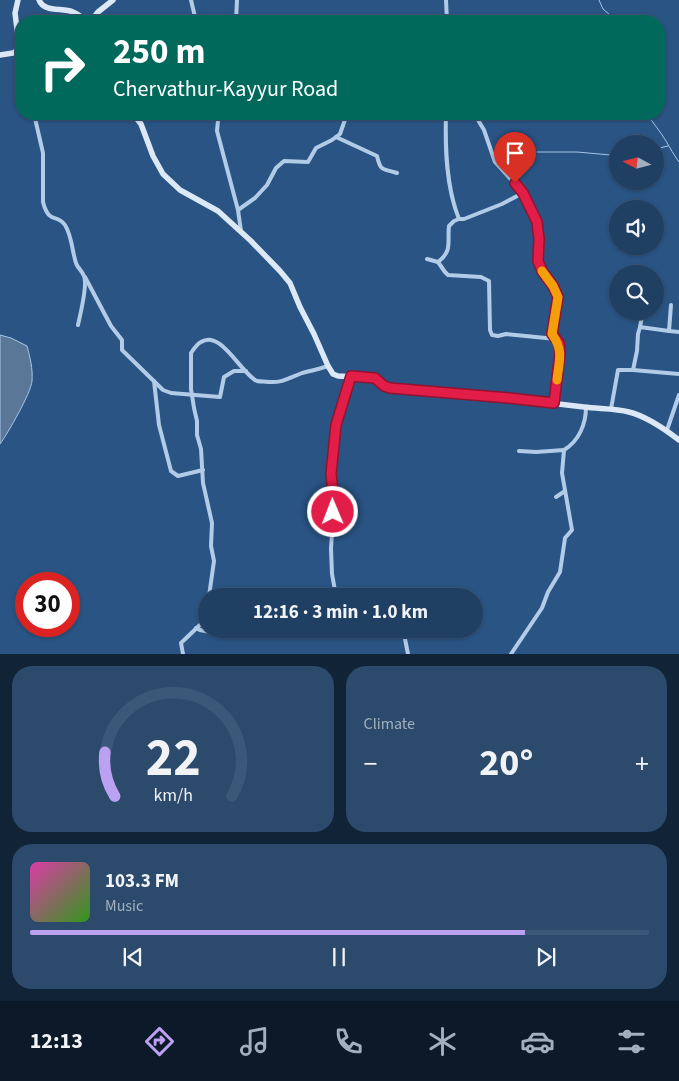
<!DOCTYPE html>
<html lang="en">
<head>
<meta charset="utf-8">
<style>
	:root { --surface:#1f3f63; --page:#2c4a6c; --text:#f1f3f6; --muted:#a1afbe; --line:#3c5878; --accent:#bca0f2 }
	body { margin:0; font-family:"Source Sans 3",sans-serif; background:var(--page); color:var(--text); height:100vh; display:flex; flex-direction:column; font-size:19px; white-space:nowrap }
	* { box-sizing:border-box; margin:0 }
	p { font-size:16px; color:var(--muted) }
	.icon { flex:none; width:28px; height:28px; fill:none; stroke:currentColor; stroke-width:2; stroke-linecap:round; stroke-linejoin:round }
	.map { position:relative; height:654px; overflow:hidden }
	.details { display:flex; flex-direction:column; gap:12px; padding:12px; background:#112336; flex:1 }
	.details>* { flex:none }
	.hud { position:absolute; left:15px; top:15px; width:650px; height:105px; border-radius:20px; box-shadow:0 1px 4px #0004,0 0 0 1px var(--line); background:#00695c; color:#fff; overflow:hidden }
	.needle { width:32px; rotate:277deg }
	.tools { position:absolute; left:609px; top:135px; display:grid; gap:10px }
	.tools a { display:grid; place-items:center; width:55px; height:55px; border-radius:50%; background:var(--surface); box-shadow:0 1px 4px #0004,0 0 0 1px var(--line); font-size:25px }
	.speed { position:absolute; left:15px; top:572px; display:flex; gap:10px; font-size:25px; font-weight:700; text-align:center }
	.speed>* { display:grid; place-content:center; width:65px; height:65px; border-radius:50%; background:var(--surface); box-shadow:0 1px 4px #0004,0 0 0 1px var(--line); line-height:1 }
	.speed .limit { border:8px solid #d22; background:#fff; color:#111 }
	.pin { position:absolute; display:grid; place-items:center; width:42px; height:42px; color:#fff; margin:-51px -21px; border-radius:50% 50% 50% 0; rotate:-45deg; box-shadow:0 0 5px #0007 }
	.pin .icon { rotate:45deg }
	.me { position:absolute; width:55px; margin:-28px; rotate:359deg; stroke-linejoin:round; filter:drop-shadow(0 0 4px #0008) }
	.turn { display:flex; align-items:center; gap:18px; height:105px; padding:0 15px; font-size:22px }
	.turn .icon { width:65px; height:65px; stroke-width:2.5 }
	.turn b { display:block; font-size:35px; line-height:42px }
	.big { font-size:38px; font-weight:700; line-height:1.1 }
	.details .card { flex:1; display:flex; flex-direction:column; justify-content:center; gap:8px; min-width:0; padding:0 18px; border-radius:20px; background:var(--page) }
	.details .dial { align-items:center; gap:0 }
	.dial svg { height:130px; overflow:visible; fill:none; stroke:var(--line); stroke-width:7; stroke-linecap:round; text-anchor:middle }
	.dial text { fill:var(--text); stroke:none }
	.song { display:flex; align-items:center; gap:15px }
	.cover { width:60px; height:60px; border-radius:8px; background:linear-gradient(135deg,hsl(320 70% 55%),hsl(110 70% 35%)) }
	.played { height:5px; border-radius:2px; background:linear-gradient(90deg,var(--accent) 80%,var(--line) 80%) }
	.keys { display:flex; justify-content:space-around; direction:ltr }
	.heat { display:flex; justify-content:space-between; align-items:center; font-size:28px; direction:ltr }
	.details .tiles { flex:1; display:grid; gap:12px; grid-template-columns:1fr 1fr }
	.card:last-child { grid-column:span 2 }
	.trip { position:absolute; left:198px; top:588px; width:285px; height:50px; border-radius:25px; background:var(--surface); box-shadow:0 1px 4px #0004,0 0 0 1px var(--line); font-weight:700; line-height:50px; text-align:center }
	.tabs { display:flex; height:80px; justify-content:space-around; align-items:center; background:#0c1928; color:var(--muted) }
	.tabs .icon { width:35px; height:35px }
	.tabs .active { color:var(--accent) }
	.tabs b { font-size:22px; color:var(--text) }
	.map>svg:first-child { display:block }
	.water { fill:#5a7798; stroke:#a7c7e7 }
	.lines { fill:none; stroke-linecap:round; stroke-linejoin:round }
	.stream { stroke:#a7c7e7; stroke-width:1 }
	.street { stroke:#b2cce7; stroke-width:4 }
	.secondary { stroke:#dce8f6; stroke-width:5.5 }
	.route-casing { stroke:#92132f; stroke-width:12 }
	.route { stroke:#e11d48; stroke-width:9 }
	.slow { stroke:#f59e0b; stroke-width:9 }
</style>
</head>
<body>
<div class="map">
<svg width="679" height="654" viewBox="0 0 679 654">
	<rect width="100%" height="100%" fill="#295484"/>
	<path class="water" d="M 0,335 L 11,338 L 27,346 C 30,357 33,369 32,381 C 31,393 8,433 0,444 Z"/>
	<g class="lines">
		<g class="stream">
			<polyline points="599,0 603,9 610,15 612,21"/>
			<path d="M 647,114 C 653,123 660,131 666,141 C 670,148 674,155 679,162"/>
			<polyline points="655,149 668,146"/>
			<polyline points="537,152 577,152 611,155 618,151"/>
		</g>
		<g class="street">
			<polyline points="191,0 196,21"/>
			<polyline points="446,0 447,21"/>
			<polyline points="236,21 237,0"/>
			<path d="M 34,114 L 43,153 L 43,202 C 49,225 57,213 65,225 C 72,236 72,251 76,263 C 77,267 82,271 84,276 C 88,285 80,315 78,325"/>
			<polyline points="224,114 218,120 217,131 238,210 241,231"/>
			<path d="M 446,114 C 445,148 446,187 459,219 L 464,219 L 502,204 L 523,193"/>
			<polyline points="478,114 478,120 484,130 495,162 523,193 537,222 539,239 538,261 542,271 553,286 558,297 552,334 559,343 560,353 554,403"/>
			<path d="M 336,137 L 377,156 C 381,173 383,168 397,173"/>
			<polyline points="238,210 255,198 267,185 276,168 284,161 308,162 316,148 332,140 340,134 347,114"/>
			<polyline points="427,259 438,262 445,272 448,275 481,277 489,281 490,330 492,335 498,336 506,334 556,339"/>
			<path d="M 438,262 C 453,251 447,241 449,226 L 454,221 L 459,219"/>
			<polyline points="85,277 111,326 122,340 122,350 163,390 171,393 220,397 224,377 234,371 246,371"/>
			<polyline points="671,305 669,331 679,332"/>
			<polyline points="643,311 640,327 669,331"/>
			<polyline points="633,370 637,351 638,334 640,327"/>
			<polyline points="154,381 159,425 171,471 178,476 203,470"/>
			<polyline points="611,409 618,370 633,370 679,374"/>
			<polyline points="667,430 679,395"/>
			<polyline points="519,451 536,452 564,450"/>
			<polyline points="556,497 565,491"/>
			<path d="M 209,596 L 214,561 L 211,546 L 212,523 L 203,483 L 201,449 L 197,435 L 197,421 L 194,408 L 191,389 L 191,353 C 193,350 197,344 201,342 C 221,329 241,374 257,381 C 261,382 265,381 269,382 C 282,383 289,378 302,373 C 310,371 319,369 328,366"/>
			<polyline points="336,596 332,574 331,549 334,500 331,473 336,425 351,377"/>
			<polyline points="196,628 200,630 234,637 266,636 277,629"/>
			<polyline points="403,629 408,654"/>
			<polyline points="183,654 181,643 203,622 205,617 206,609"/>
			<path d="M 511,654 L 542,608 L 548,592 L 560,572 L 565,538 L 572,530 L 562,473 L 564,450 C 579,441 586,424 586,407"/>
		</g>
		<g class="secondary">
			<path d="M 39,0 C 44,13 63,7 73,12 C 78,14 83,18 87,21"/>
			<polyline points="91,21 98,12 113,0"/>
			<polyline points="0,55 13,53 19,49 19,45 15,13 18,0"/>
			<path d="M 133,114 L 141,124 L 153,156 L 163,174 L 180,190 L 218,211 L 251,241 L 280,271 L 290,283 L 300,307 L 314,334 L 328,366 L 333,374 L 338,376 L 375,378 L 385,386 L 390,388 C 455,393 519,399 584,407 C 599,409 615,408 629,412 C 645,416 666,430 679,440"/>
		</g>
	</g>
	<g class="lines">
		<defs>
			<polyline id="route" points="333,512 334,500 331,474 336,425 351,376 375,378 384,386 390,388 509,398 554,403 560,353 559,343 552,334 558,297 553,286 542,271 538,261 539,239 537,222 523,193 515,183"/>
		</defs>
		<use href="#route" class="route-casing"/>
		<use href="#route" class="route"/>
		<path class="slow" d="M 542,271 L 553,286 L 558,297 L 552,334 C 564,351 559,361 557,380"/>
	</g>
</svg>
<div class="tools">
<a><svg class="needle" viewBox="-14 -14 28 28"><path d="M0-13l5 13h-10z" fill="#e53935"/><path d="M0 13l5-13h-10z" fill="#a1afbe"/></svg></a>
<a><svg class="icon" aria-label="sound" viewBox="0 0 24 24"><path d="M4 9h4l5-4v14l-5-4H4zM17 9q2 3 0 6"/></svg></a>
<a><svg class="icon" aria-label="search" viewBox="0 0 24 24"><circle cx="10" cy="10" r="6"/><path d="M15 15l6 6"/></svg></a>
</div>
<div class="speed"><div class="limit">30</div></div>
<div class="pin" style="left:515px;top:183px;background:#d93025"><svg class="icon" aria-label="arrive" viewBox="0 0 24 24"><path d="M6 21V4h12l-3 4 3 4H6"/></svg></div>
<svg class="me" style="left:333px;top:512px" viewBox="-20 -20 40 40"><circle r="17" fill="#e11d48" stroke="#fff" stroke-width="3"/><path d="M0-11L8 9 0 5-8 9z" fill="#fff"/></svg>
<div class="trip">12:16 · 3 min · 1.0 km</div>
<div class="hud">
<div class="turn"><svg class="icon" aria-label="right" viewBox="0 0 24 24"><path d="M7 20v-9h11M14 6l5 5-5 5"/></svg><div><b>250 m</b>Chervathur-Kayyur Road</div></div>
</div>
</div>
<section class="details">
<div class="tiles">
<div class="card dial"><svg viewBox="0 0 100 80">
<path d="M14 69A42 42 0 1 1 86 69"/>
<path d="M14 69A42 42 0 0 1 8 42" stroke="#bca0f2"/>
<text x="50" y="56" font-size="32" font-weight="700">22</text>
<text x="50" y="72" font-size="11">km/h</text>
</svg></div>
<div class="card"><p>Climate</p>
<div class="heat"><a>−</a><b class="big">20°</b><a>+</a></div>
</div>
<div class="card">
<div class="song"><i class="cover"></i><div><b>103.3 FM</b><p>Music</p></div></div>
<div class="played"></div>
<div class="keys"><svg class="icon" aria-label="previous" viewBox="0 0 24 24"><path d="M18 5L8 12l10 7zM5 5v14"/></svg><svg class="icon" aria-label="pause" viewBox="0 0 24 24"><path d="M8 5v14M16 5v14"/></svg><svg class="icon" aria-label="next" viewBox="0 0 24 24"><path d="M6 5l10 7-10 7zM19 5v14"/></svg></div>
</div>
</div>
</section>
<nav class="tabs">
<b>12:13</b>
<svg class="icon active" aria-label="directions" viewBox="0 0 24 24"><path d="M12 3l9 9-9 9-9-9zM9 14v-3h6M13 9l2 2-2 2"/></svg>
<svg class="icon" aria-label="music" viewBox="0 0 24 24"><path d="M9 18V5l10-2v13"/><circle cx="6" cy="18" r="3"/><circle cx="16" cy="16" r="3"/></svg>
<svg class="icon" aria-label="phone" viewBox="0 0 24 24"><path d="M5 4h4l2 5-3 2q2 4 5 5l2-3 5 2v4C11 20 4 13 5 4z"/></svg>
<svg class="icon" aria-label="climate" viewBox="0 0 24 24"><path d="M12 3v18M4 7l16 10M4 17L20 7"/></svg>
<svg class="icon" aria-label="car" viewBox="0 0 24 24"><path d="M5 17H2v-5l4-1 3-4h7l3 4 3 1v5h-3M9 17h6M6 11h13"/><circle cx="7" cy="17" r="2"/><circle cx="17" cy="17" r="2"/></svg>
<svg class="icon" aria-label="filters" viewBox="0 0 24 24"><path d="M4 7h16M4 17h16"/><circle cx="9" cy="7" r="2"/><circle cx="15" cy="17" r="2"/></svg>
</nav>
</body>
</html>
